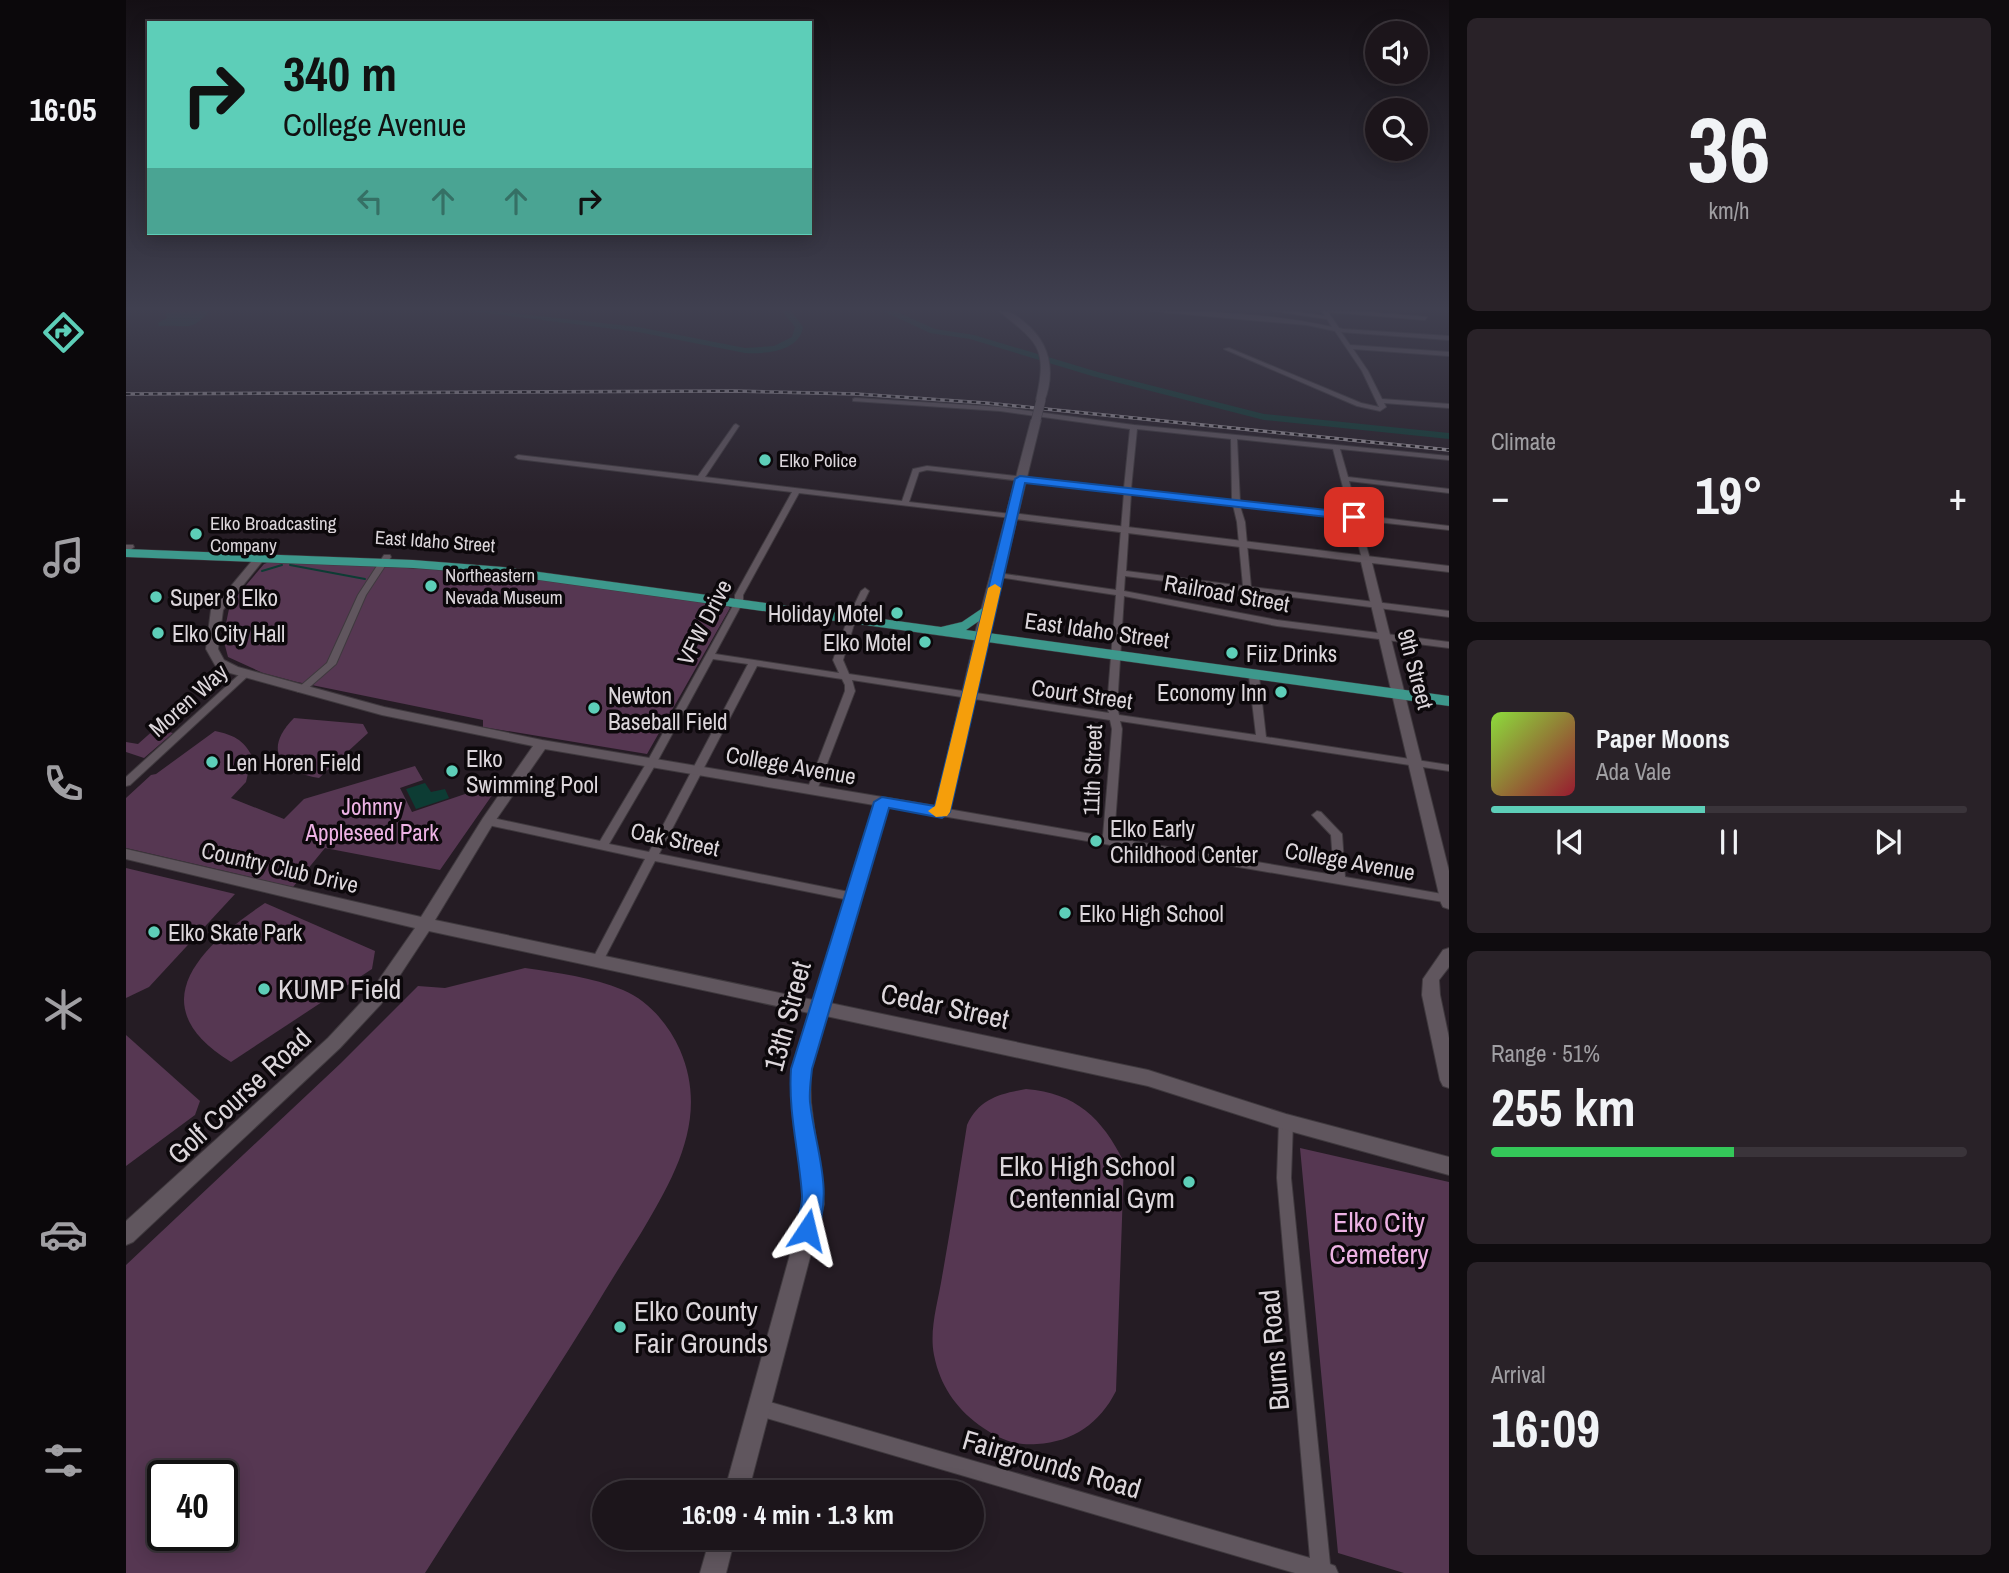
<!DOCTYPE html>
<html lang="en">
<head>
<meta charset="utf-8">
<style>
	:root { --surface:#1c151b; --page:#292228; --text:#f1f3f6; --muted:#a09fa3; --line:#3a343a; --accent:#5dceb8 }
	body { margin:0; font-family:"Archivo Narrow",sans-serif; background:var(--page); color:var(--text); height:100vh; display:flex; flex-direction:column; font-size:26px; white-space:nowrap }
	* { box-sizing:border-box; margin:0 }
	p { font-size:23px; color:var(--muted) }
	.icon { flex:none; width:38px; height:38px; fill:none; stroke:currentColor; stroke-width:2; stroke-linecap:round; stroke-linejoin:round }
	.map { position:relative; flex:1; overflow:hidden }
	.panel { display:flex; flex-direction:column; gap:18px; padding:18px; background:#0f0c0f; width:560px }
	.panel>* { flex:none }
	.top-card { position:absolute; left:21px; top:21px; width:665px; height:214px; border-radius:0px; box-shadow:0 4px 18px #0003,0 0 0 2px var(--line); background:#5dceb8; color:#111; overflow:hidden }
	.controls { position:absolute; left:1239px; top:21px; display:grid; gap:14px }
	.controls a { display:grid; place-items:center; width:63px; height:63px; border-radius:50%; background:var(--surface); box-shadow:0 4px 18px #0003,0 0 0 2px var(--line); font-size:35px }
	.speed { position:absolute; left:21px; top:1460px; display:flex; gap:14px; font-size:35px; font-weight:700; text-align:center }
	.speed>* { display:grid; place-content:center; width:91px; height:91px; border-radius:50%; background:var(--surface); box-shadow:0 4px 18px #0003,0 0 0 2px var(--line); line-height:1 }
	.speed .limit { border:4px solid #111; border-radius:10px; background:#fff; color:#111 }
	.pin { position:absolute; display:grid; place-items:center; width:60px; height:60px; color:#fff; margin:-30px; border-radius:14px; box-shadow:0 4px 10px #0006 }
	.me { position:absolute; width:77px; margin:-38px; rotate:10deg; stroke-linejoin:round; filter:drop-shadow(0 0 5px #0008) }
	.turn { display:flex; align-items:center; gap:24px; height:147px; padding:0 21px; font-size:32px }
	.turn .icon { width:91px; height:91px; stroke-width:2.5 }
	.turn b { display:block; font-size:49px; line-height:60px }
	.lanes { display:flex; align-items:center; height:66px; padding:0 21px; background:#0003; justify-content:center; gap:35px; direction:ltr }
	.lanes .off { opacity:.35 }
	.big { font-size:52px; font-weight:700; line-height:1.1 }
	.panel .card { flex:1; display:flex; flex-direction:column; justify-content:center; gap:10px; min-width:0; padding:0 24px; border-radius:10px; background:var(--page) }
	.panel .dial { align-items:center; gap:0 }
	.dial b { font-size:91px; line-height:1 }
	.song { display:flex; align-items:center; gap:21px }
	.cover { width:84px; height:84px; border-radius:10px; background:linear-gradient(135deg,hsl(90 70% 55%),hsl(350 70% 35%)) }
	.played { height:7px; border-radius:4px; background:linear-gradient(90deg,var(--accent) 45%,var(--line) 45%) }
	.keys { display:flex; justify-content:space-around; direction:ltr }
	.heat { display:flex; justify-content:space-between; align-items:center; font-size:38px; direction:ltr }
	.charge { height:10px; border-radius:5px; background:linear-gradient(90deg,#34c759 51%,var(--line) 0) }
	.trip { position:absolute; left:466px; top:1480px; width:392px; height:70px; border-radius:35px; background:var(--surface); box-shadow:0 4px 18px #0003,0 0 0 2px var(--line); font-weight:700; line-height:70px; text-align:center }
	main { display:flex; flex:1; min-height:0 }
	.tab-bar { display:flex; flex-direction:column; width:126px; justify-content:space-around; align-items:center; background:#0b080b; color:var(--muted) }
	.tab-bar .icon { width:49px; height:49px }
	.tab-bar .current { color:var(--accent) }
	.tab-bar b { font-size:32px; color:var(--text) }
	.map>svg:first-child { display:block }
	.green { fill:#563752; fill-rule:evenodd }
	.water { fill:#0d3c34 }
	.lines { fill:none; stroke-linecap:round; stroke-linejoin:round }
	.stream { stroke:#0d3c34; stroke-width:2 }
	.river { fill:#0d3c34; fill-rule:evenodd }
	.minor-casing { stroke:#3f393e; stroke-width:2 }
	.tertiary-casing { stroke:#3f393e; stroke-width:2 }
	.secondary-casing { stroke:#3f393e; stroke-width:2 }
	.primary-casing { stroke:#3f393e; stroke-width:1 }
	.minor { fill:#60565e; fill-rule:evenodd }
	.tertiary { fill:#60565e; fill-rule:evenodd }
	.secondary { fill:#60565e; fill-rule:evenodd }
	.primary { fill:#3d988c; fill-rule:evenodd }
	.rail-casing { stroke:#9e979d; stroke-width:3.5 }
	.rail { stroke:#0c080b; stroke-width:2; stroke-dasharray:4.5; stroke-linecap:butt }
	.secondary-bridge-casing { stroke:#3f393e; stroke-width:10; stroke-linecap:butt }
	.secondary-bridge { stroke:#60565e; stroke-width:9 }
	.route { fill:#1a73e8; stroke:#114b97; stroke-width:2 }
	.slow { fill:#f59e0b }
	.poi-dot { fill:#5dceb8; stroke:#0c080b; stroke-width:2.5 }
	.labels { text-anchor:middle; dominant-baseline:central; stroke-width:7; stroke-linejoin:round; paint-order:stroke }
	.far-poi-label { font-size:19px; fill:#dcd6db; stroke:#0c080b; text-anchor:start }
	.far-street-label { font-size:19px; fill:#dcd6db; stroke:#0c080b }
	.street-label { font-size:23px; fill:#dcd6db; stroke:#0c080b }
	.poi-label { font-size:23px; fill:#dcd6db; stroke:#0c080b; text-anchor:start }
	.park-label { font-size:23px; fill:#edb2e4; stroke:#0c080b }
	.near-poi-label { font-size:28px; fill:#dcd6db; stroke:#0c080b; text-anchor:start }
	.near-street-label { font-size:28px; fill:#dcd6db; stroke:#0c080b }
	.near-park-label { font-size:28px; fill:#edb2e4; stroke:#0c080b }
</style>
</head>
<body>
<main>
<nav class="tab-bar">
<b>16:05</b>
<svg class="icon current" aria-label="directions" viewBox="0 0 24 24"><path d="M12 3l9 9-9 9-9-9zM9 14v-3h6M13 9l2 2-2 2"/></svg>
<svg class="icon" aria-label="music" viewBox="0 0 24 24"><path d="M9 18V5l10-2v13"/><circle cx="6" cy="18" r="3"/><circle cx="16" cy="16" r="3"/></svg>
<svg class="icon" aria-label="phone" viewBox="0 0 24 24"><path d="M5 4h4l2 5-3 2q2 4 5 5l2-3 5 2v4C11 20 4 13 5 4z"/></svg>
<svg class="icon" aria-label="climate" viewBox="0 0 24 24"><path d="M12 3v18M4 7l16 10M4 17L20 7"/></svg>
<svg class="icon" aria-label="car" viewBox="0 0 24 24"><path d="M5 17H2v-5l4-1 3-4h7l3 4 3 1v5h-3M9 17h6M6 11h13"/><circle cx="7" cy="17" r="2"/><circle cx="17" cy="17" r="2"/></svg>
<svg class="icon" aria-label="filters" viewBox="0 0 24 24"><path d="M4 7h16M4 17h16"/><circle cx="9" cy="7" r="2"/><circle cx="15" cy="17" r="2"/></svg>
</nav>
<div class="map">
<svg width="1323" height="1573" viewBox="0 0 1323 1573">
	<rect width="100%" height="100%" fill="#251c24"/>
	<g class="green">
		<polygon points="146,561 358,572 602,606 604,608 521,754 357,727 357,720 171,682 137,673 102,657 97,638 104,604 138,564"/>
		<path d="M 168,718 L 237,724 L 242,733 L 193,778 C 155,772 136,750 168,718 Z"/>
		<polygon points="39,720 49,721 39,731 47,733 18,758 0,752 0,742 12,744"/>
		<path d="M 89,731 C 107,735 117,739 126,756 L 120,782 L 105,798 L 158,819 L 178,799 L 289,766 L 297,780 L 274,788 L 286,812 L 342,793 L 340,788 L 366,779 L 376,781 L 314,870 L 199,848 L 167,887 L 0,848 L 0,798 L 25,775 L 30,774 Z"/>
		<polygon points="0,868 109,894 23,987 0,998"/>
		<path d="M 139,903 L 249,951 L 246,969 L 105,1062 C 12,1005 75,946 139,903 Z"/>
		<path d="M 399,968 C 432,973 466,977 497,990 C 523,1001 543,1025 554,1050 C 583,1117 549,1176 515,1233 C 498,1260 481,1287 465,1314 C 411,1401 354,1486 299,1573 L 0,1573 L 0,1265 L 215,1063 L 292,986 L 319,988 ZM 37,1475 L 96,1475 L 96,1535 L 37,1535 Z"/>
		<polygon points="0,1035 74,1101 69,1115 0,1166"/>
		<path d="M 900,1089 C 950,1093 976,1118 998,1162 L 990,1391 C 974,1423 947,1442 911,1444 C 888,1446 871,1438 853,1425 C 829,1407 814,1385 808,1355 C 803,1330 812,1302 816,1277 C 825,1226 833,1176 841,1125 C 853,1099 873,1094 900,1089 Z"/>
		<polygon points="1174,1148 1323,1182 1323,1573 1278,1573 1212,1553"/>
	</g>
	<g class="water">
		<path d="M 84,311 C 63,333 64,324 33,326 L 32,323 L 41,318 L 39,314 L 44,312 Z"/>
		<polygon points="299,783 305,792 319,789 323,798 290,809 280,789"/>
	</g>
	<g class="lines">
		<g class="stream">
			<polyline points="164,565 239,579"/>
			<polyline points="136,571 156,565"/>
		</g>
		<g class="river">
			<path d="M 343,311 L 369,311 L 512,327 L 619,348 L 648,346 L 666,337 L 669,327 L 656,311 L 665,311 L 677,327 C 673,352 639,354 619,353 L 512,332 Z"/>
			<polygon points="757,311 769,311 809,329 848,335 972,372 1138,414 1323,433 1323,439 1138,420 966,376 844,339 804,333"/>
		</g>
		<defs>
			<g id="minor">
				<path d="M 1024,311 C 1084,311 1147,314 1206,327 L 1201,319 L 1147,311 L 1165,311 L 1199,316 L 1196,311 L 1231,311 L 1301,317 L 1299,320 L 1202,312 L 1213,328 L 1217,329 L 1323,336 L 1323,340 L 1215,332 L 1224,345 L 1323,352 L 1323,356 L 1227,349 L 1242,371 L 1256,399 L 1323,404 L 1323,408 L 1258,403 L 1260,407 L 1254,411 L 1231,406 L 1098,349 L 1103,348 L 1235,403 L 1253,407 L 1236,371 L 1209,331 L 1181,325 Z"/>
				<path d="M 729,398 L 874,407 L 1008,425 L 1323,456 L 1323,460 L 1214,449 L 1222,477 L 1323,489 L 1323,493 L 1223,481 L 1232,515 L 1323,526 L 1323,530 L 1233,520 L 1244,559 L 1240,561 L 1236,559 L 1226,519 L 1114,506 L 1119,522 L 1125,587 L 1323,611 L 1323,617 L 999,576 L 998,591 L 1151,620 L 1323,642 L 1323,648 L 1151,626 L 998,596 L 991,707 L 993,715 L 1130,735 L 1123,676 L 1128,673 L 1133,676 L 1140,737 L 1323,765 L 1323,771 L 994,721 L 996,729 L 988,838 L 1208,875 L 1205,835 L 1186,815 L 1191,811 L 1195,812 L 1216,834 L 1219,877 L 1322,895 L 1323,903 L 816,816 L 811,812 L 816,808 L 977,836 L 986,729 L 984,720 L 726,680 L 729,691 L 691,790 L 690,792 L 682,792 L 681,790 L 719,691 L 719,685 L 716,679 L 631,666 L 533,854 L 728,893 L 732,894 L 734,897 L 732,900 L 728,901 L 529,861 L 476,963 L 472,965 L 468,963 L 466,960 L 519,859 L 362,825 L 357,821 L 362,817 L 474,841 L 521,762 L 609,602 L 609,595 L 666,492 L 392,459 L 389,457 L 392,455 L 572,476 L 608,425 L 610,424 L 613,426 L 579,477 L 776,501 L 787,469 L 801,466 L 998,488 L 1004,429 L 874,411 L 727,401 L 727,399 ZM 1011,429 L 1105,439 L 1106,501 L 1005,489 ZM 1111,439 L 1207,449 L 1224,514 L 1114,502 ZM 801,470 L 998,493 L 990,590 L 872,573 L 868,575 L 872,577 L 990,595 L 981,707 L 983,713 L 723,674 L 717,660 L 730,618 L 743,591 L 739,588 L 735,591 L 722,618 L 707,660 L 713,673 L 589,654 L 617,602 L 617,595 L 673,493 L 885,518 L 889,516 L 885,514 L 783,502 L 793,472 ZM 1005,494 L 1107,505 L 1111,522 L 1117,586 L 1000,571 ZM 587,659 L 622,664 L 523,852 L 483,844 L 531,762 Z"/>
				<polygon points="258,555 264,555 265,557 240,595 210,664 178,692 172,692 170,690 172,688 201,663 232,595"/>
				<polygon points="119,671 122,672 124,674 122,676 4,785 0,786 0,777 116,672"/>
				<polygon points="1160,1116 1165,1118 1167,1122 1165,1178 1204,1564 1209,1566 1212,1573 1169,1573 627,1414 624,1408 627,1402 633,1399 1184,1558 1151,1178 1153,1122 1155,1118"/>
			</g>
			<g id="tertiary">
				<polygon points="885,513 1323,566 1323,572 1246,563 1323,871 1323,909 1317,907 1315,903 1235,562 881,518 881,514"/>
				<polygon points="0,545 7,545 8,547 0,553"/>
				<path d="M 139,549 L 144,552 L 97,610 L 92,649 L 98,660 L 112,667 L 258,707 L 416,740 L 810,806 L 849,637 L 851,634 L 859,634 L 861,637 L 823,812 L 816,817 L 761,807 L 704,1003 L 1022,1070 L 1160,1114 L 1323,1157 L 1323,1175 L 1160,1130 L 1022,1086 L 700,1016 L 684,1069 L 685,1103 L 698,1204 L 622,1493 L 598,1493 L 678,1204 L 666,1103 L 666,1069 L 683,1013 L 303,931 L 255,1004 L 214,1048 L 7,1242 L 0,1245 L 0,1221 L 202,1038 L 243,994 L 289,928 L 0,859 L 0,849 L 295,917 L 357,818 L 407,746 L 256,715 L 104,673 L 89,665 L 80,649 L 85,610 L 135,550 ZM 419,749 L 748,805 L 687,1000 L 309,920 L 367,824 Z"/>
				<polygon points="1323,948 1323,967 1313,980 1314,995 1323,1038 1323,1088 1317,1086 1314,1080 1296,995 1297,979 1317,950"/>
				<polygon points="584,1538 609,1538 600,1573 574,1573"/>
			</g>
			<g id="secondary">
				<path d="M 873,311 C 884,311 890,315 898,322 C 924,342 930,372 918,402 L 910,400 C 922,347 912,343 873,311 Z"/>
				<polygon points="910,417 915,420 862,637 855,641 850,640 848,637 905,420"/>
			</g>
			<polygon id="primary" points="0,549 287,560 377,567 815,627 836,622 864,603 869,604 869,610 840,630 1323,696 1323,706 377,575 287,568 0,557"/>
		</defs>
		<use href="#minor" class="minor-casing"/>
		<use href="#tertiary" class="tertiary-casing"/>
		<use href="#secondary" class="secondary-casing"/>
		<use href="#primary" class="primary-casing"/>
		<use href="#minor" class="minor"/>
		<use href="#tertiary" class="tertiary"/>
		<use href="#secondary" class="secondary"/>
		<use href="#primary" class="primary"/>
		<defs>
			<polyline id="rail" points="0,394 609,391 730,394 860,403 1323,450"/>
		</defs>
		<use href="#rail" class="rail-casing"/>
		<use href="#rail" class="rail"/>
		<defs>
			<polyline id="secondary-bridge" points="910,420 915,400"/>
		</defs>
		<use href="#secondary-bridge" class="secondary-bridge-casing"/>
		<use href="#secondary-bridge" class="secondary-bridge"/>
	</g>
	<linearGradient id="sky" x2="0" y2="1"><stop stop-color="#140f14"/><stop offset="0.58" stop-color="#404050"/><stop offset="1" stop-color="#404050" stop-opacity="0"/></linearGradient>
	<rect width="1323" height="532" fill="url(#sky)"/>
	<path class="route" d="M 894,476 L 1228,513 L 1234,517 L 1228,520 L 899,483 L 824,812 L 816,818 L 763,808 L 686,1069 C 685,1079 683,1091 684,1102 C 689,1148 709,1192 689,1237 L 681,1241 L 673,1237 C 667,1224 677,1210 676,1195 C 673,1152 662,1112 665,1069 L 748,802 L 756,797 L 809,806 L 889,479 Z"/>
	<polygon class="slow" points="869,584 875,588 824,812 821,816 810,817 802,811 809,806 862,588"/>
	<g class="poi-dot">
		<circle cx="639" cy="460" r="7"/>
		<circle cx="70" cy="534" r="7"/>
		<circle cx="305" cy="586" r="7"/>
		<circle cx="30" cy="597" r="7"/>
		<circle cx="771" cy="613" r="7"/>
		<circle cx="32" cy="633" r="7"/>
		<circle cx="799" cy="642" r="7"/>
		<circle cx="1106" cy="653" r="7"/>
		<circle cx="1155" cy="692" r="7"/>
		<circle cx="468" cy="708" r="7"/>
		<circle cx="86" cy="762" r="7"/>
		<circle cx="326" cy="771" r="7"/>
		<circle cx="970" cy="841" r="7"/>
		<circle cx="939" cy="913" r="7"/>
		<circle cx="28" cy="932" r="7"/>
		<circle cx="138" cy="989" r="7"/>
		<circle cx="1063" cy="1182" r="7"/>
		<circle cx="494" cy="1327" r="7"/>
	</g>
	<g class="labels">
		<g class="far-poi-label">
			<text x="653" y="460">Elko Police</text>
			<text x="84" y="523">Elko Broadcasting<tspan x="84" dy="22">Company</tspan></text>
			<text x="319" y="575">Northeastern<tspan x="319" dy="22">Nevada Museum</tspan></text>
		</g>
		<g class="far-street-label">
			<text transform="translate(309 541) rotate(4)">East Idaho Street</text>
		</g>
		<g class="street-label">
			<text transform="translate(1101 593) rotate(10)">Railroad Street</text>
			<text transform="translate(578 622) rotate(-63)">VFW Drive</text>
			<text transform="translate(971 630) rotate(8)">East Idaho Street</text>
			<text transform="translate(1290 669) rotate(75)">9th Street</text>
			<text transform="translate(956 694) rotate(8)">Court Street</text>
			<text transform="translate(62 700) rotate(-42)">Moren Way</text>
			<text transform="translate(665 765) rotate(10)">College Avenue</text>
			<text transform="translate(966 770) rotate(-88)">11th Street</text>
			<text transform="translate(549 839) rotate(12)">Oak Street</text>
			<text transform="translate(1224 861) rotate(10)">College Avenue</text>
			<text transform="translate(154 867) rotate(13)">Country Club Drive</text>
		</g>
		<g class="poi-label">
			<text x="44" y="597">Super 8 Elko</text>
			<text x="757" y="613" text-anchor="end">Holiday Motel</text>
			<text x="46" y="633">Elko City Hall</text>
			<text x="785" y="642" text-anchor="end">Elko Motel</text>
			<text x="1120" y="653">Fiiz Drinks</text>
			<text x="1141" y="692" text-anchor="end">Economy Inn</text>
			<text x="482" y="695">Newton<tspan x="482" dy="26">Baseball Field</tspan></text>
			<text x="340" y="758">Elko<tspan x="340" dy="26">Swimming Pool</tspan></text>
			<text x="100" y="762">Len Horen Field</text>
			<text x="984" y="828">Elko Early<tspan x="984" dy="26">Childhood Center</tspan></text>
			<text x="953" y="913">Elko High School</text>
			<text x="42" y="932">Elko Skate Park</text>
		</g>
		<g class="park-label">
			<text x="246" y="806">Johnny<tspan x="246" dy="26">Appleseed Park</tspan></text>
		</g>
		<g class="near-poi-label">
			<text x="152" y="989">KUMP Field</text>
			<text x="1049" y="1166" text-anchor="end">Elko High School<tspan x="1049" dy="32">Centennial Gym</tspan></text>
			<text x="508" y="1311">Elko County<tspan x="508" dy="32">Fair Grounds</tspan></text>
		</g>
		<g class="near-street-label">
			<text transform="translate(819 1006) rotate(12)">Cedar Street</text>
			<text transform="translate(661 1016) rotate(-75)">13th Street</text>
			<text transform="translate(113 1096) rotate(-43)">Golf Course Road</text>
			<text transform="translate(1148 1350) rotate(-95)">Burns Road</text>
			<text transform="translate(926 1464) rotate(16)">Fairgrounds Road</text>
		</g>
		<g class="near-park-label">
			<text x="1253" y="1222">Elko City<tspan x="1253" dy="32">Cemetery</tspan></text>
		</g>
	</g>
</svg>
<div class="controls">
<a><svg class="icon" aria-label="sound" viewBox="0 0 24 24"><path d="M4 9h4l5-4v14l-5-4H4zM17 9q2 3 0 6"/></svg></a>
<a><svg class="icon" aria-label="search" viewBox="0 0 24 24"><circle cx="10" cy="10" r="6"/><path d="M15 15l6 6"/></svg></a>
</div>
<div class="speed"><div class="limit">40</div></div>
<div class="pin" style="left:1228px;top:517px;background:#d93025"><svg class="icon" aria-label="arrive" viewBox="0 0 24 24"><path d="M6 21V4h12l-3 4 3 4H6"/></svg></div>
<svg class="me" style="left:681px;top:1230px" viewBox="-20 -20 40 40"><path d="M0-17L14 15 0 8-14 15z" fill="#1a73e8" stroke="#fff" stroke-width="4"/></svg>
<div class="trip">16:09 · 4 min · 1.3 km</div>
<div class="top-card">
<div class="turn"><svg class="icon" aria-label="right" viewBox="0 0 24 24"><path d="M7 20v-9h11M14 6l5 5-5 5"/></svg><div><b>340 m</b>College Avenue</div></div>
<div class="lanes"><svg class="icon off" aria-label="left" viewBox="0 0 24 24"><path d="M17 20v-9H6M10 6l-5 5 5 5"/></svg><svg class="icon off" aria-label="ahead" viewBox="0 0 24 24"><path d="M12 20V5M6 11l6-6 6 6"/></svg><svg class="icon off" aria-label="ahead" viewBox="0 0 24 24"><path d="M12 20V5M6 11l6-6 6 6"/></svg><svg class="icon" aria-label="right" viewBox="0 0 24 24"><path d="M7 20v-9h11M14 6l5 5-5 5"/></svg></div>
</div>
</div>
<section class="panel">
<div class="card dial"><b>36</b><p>km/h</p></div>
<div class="card"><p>Climate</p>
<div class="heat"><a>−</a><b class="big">19°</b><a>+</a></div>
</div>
<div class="card">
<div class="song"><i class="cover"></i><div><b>Paper Moons</b><p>Ada Vale</p></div></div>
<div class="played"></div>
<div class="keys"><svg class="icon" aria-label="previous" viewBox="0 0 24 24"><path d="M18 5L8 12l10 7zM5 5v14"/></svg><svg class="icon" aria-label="pause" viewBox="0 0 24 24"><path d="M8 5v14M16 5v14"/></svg><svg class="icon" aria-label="next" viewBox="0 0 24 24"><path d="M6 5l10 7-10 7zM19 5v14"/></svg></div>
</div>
<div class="card"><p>Range · 51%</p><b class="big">255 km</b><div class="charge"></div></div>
<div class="card"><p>Arrival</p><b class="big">16:09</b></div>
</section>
</main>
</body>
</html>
